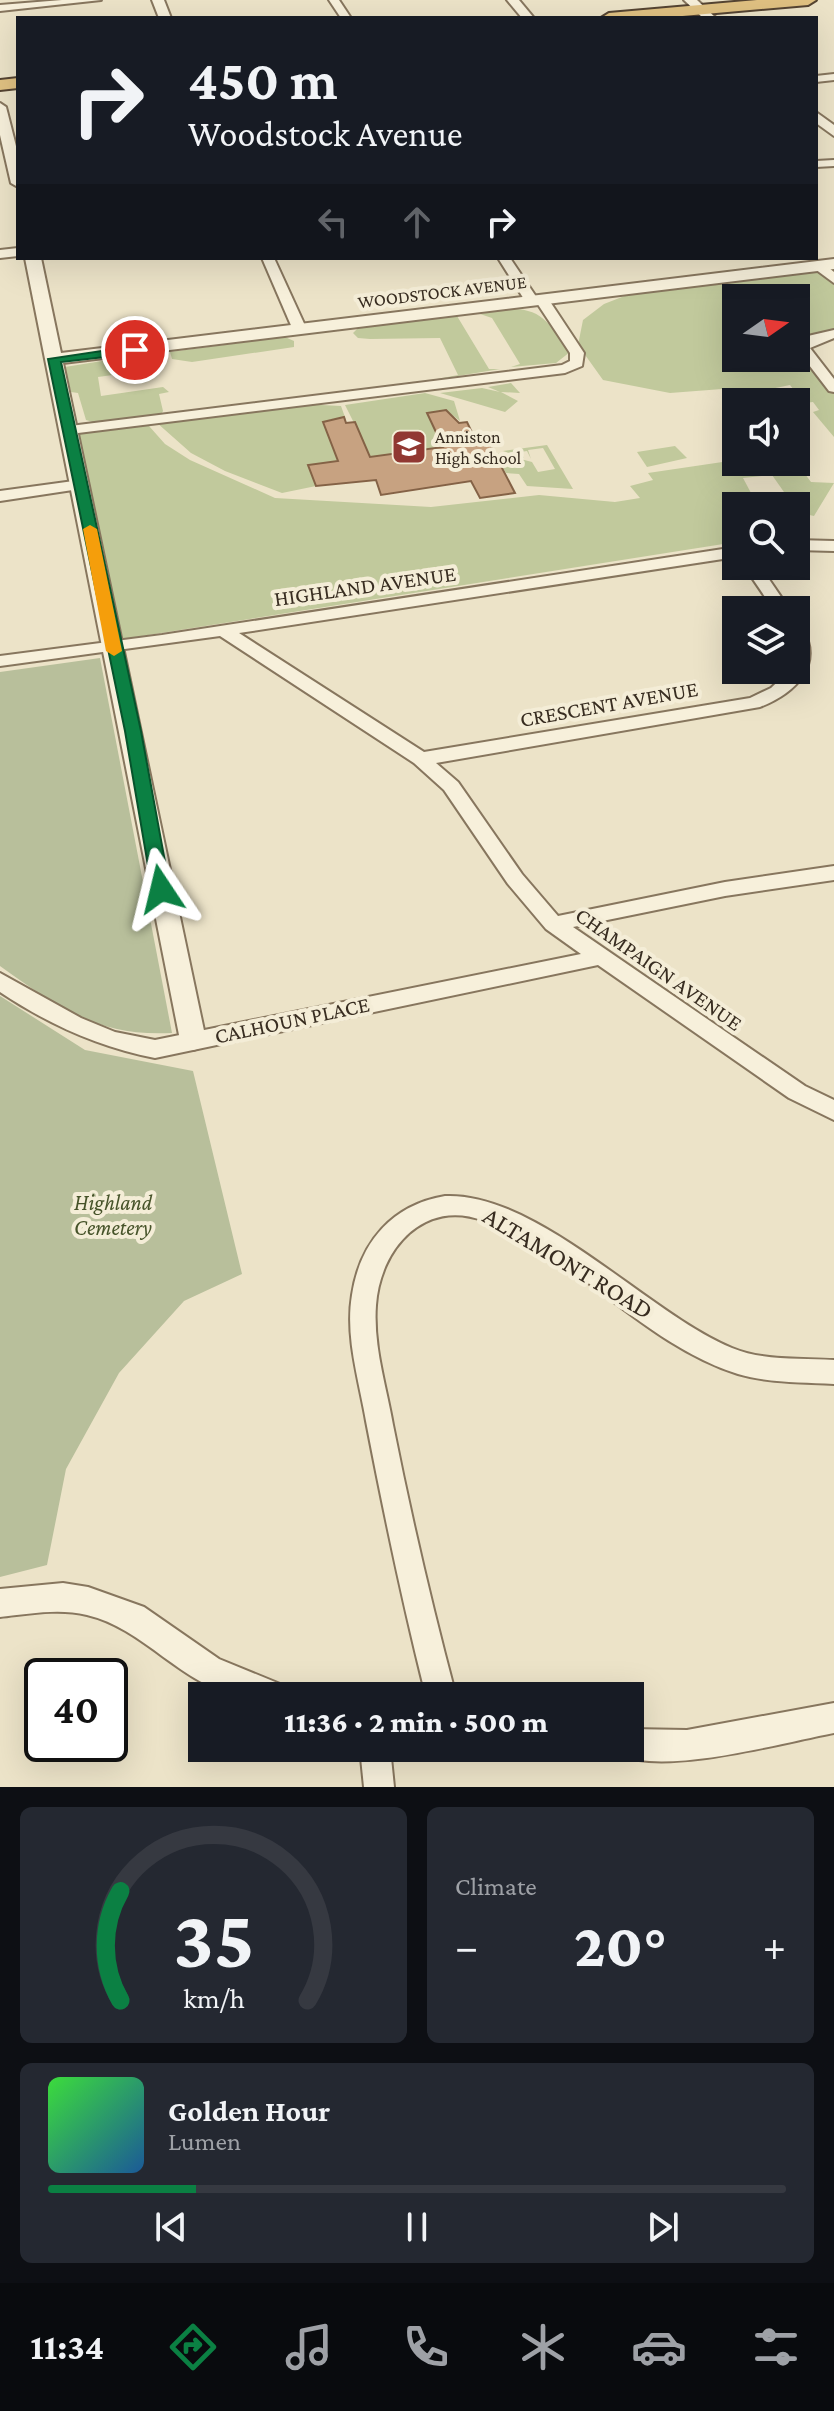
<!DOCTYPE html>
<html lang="en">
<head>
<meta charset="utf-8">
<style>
	:root { --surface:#171b24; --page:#242831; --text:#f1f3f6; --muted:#9ea1a6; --line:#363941; --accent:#0b8043 }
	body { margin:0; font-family:"Crimson Pro",serif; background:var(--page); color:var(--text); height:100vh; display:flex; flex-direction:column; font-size:30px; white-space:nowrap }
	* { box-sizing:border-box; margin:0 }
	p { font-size:26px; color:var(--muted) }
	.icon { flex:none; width:44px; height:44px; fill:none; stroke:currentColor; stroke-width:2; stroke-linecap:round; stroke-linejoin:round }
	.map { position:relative; height:1787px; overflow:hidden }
	.drawer { display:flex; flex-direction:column; gap:20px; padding:20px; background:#0d0f14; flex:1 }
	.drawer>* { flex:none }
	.banner { position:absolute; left:16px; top:16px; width:802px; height:244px; border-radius:0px; box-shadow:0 8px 32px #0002; background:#171b24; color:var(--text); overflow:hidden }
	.needle { width:52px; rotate:76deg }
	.tools { position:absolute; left:722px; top:284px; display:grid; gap:16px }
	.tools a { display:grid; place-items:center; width:88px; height:88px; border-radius:0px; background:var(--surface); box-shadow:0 8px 32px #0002; font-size:40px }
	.speed { position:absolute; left:24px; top:1658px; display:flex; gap:16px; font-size:40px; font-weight:700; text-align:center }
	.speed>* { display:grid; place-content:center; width:104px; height:104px; border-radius:50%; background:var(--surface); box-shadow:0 8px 32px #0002; line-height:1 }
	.speed .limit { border:4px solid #111; border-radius:12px; background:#fff; color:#111 }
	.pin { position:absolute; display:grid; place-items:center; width:68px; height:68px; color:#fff; margin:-34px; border:4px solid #fff; border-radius:50%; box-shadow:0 2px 8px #0007 }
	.me { position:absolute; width:88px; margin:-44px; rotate:350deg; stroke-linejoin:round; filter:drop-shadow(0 0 6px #0008) }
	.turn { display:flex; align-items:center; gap:28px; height:168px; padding:0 40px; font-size:36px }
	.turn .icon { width:104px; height:104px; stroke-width:2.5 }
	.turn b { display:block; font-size:56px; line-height:68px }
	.lanes { display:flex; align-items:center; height:76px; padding:0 40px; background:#0003; justify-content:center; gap:40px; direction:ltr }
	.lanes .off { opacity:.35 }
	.big { font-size:60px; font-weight:800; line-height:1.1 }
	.drawer .widget { flex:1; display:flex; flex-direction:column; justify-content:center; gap:12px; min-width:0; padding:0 28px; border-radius:12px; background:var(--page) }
	.drawer .dial { align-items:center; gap:0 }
	.dial svg { height:208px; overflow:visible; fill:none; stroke:var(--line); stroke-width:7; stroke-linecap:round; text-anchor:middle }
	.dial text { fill:var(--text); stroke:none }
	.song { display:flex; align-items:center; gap:24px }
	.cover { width:96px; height:96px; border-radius:12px; background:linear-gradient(135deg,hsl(120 70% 55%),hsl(210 70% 35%)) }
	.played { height:8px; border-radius:4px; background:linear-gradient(90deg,var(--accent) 20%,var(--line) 20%) }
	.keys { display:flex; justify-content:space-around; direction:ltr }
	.heat { display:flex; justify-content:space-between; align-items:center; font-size:44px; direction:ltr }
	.drawer .tiles { flex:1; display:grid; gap:20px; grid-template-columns:1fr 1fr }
	.widget:last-child { grid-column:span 2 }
	.trip { position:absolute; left:188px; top:1682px; width:456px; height:80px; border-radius:0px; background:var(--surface); box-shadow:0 8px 32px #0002; font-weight:800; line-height:80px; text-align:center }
	.dock { display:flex; height:128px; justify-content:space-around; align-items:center; background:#090b0e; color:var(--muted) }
	.dock .icon { width:56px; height:56px }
	.dock .selected { color:var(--accent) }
	.dock b { font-size:36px; color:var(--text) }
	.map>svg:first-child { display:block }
	.green { fill:#c1c99c; fill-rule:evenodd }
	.cemetery { fill:#b8bf9b }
	.building { fill:#c7a281; stroke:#846246; stroke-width:2 }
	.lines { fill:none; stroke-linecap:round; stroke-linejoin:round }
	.minor-casing { stroke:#87765e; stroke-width:4 }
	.tertiary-casing { stroke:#87765e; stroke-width:4 }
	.trunk-casing { stroke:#554432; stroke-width:4 }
	.minor { fill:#f7f0db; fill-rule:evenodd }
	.tertiary { fill:#f7f0db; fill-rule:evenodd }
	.trunk { fill:#e0c182; fill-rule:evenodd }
	.route { fill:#0b8043; stroke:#07532c; stroke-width:2 }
	.slow { fill:#f59e0b }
	.labels { text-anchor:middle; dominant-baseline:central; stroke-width:8; stroke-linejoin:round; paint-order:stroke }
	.far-street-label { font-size:18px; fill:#382d21; stroke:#f4edd7 }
	.far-poi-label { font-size:18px; fill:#382d21; stroke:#f4edd7; text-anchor:start }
	.street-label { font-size:22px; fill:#382d21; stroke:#f4edd7 }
	.park-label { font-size:22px; font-style:italic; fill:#465329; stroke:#f4edd7 }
	.near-street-label { font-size:26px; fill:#382d21; stroke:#f4edd7 }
</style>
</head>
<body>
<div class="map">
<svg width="834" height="1787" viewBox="0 0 834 1787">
	<rect width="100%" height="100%" fill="#ece3c8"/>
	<g class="green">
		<path d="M 822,271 L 834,282 L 834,331 L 801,342 L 797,350 L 834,392 L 834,437 L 813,412 L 819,410 L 813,402 L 804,403 L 790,385 L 737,396 L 741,402 L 736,402 L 735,412 L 722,389 L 670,393 L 603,380 L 578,345 L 583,320 L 604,304 L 627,295 ZM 736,298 L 796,298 L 796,358 L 736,358 Z"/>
		<path d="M 510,309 C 544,308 551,327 570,352 L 556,363 L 511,367 L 520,364 L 492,318 L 480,314 Z"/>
		<polygon points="457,316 489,369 500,369 416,383 458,375 440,338 370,339 358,338 353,333 358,328"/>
		<polygon points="285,337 294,341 294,347 192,362 172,359 170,352"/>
		<polygon points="102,361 148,361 149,370 98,377 101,396 163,387 169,392 159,394 163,411 160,416 96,423 86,420 78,393 71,392 65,367"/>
		<polygon points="511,383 520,393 501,392 518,401 505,412 440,393 482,388 500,392 488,387"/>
		<polygon points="425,393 454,401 460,421 446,410 427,414 444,446 371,457 345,405"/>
		<polygon points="302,404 341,406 346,420 330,419 338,461 308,465 316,486 282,493 225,471 191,453 156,422"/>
		<polygon points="140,424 149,426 165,444 190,460 275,498 431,507 539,495 615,502 640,498 630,486 653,480 648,473 736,460 796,462 811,482 834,483 814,516 796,512 796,506 784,506 782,504 791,502 772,475 743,478 758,506 771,506 736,506 736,542 123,639 78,433"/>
		<polygon points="547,445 573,489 527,486 519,474 506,473 494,452 532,462 538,472 555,469 543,448 528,450 531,459 527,451 521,452 524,458 503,451"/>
		<polygon points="675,446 687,458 647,467 637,452"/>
	</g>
	<g class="cemetery">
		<path d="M 100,658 L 172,1033 C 97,1037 58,1007 0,966 L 0,672 Z"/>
		<polygon points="0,996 85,1050 193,1071 242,1274 184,1301 119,1373 66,1469 47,1565 0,1577"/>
	</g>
	<polygon class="building" points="446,410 459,423 467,422 477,443 488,441 515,493 480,498 471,481 381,495 376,480 316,486 308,465 338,461 323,422 344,417 346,423 355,422 370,457 443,447 427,413"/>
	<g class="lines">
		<defs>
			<g id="minor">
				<polygon points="62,0 101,0 0,11 0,5"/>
				<polygon points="329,0 339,0 351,18 341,18"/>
				<polygon points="834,74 834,80 816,82 816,76"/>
				<polygon points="834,160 834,166 816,167 816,161"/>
				<polygon points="18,248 18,256 0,258 0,250"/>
				<polygon points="262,258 274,258 307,330 305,333 293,330"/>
				<polygon points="498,258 510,258 537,298 547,297 584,353 582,366 565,373 70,434 63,430 70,426 562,365 570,361 570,353 537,303 527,304"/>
				<polygon points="815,263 823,263 834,272 834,283 815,269"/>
				<polygon points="834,330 834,338 810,348 834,379 834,392 829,391 796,348 808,336"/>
				<polygon points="81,480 86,482 86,488 0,501 0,491"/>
				<polygon points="796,540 834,541 834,551 796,550"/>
				<path d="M 736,547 L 736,557 L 239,633 L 424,752 L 750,698 L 771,688 L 790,670 L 796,670 L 796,626 L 802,627 C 824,666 795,693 760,707 L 436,763 L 458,782 L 522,874 L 558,916 L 725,882 L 834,866 L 834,880 L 725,896 L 573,927 L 805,1086 L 834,1100 L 834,1120 L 789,1098 L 598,965 L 155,1058 C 98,1047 48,1024 0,992 L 0,973 L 81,1018 L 115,1032 L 155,1040 L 581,954 L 546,929 L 508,884 L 444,790 L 414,763 L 220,636 L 0,666 L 0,656 L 162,635 Z"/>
				<polygon points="744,566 760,566 790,610 774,610"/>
				<path d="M 445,1196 C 538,1192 647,1313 732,1348 C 763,1361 801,1358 834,1360 L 834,1384 C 802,1382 769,1383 738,1374 C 643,1344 577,1256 484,1221 C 424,1198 380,1249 376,1305 C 373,1346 386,1385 393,1425 C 411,1516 432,1606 456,1696 L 426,1696 C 403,1605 384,1514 366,1421 C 359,1380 345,1337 352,1295 C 360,1242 392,1205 445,1196 Z"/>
				<path d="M 63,1583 L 88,1587 L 144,1607 L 219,1659 L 285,1686 L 290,1696 C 274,1696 255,1699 240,1696 C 182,1686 144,1628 87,1615 C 58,1608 29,1614 0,1617 L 0,1589 Z"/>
				<path d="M 834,1703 L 834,1733 C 781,1743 668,1775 619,1755 L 617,1748 L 630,1748 L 630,1729 L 687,1730 Z"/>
				<polygon points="360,1748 390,1748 394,1787 364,1787"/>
			</g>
			<g id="tertiary">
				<polygon points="152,0 164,0 171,18 159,18"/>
				<polygon points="507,0 519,0 534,18 522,18"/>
				<polygon points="684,0 697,0 716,18 703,18"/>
				<polygon points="0,103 6,107 18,154 18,187 11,183 0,135"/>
				<polygon points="816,112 834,125 834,136 816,123"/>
				<polygon points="25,258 41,258 61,353 834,259 834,269 63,363 206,1040 202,1047 193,1050 184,1047 180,1040"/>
			</g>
			<g id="trunk">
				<polygon points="757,0 816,0 808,5 660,18 601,18 609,13"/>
				<polygon points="18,78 18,88 0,90 0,80"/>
			</g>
		</defs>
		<use href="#minor" class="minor-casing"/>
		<use href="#tertiary" class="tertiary-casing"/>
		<use href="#trunk" class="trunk-casing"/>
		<use href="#minor" class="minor"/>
		<use href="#tertiary" class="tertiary"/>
		<use href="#trunk" class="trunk"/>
	</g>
	<polygon class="route" points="135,346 139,348 139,353 61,362 141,731 170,889 161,896 152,889 125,731 48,359"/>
	<polygon class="slow" points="90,525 97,529 122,651 114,656 106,651 83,529"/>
	<defs>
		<symbol id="school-square" viewBox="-11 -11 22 22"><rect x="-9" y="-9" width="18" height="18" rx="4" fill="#913832" stroke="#f4edd7"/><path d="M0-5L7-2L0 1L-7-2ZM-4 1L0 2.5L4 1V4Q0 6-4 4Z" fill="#fff"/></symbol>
	</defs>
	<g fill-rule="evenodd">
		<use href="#school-square" x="389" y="427" width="40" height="40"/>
	</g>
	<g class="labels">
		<g class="far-street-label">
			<text transform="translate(442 292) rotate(-7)">WOODSTOCK AVENUE</text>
		</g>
		<g class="far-poi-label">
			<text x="435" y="437">Anniston<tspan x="435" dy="21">High School</tspan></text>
		</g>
		<g class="street-label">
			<text transform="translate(365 586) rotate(-8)">HIGHLAND AVENUE</text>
			<text transform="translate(609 704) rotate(-10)">CRESCENT AVENUE</text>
			<text transform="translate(659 969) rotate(35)">CHAMPAIGN AVENUE</text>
			<text transform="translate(292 1020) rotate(-12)">CALHOUN PLACE</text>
		</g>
		<g class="park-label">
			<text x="113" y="1202">Highland<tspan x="113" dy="25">Cemetery</tspan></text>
		</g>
		<g class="near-street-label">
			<text transform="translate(568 1263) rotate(31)">ALTAMONT ROAD</text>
		</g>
	</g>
</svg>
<div class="tools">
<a><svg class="needle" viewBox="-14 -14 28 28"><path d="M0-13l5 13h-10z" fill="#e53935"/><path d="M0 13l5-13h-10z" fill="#9ea1a6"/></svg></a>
<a><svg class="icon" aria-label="sound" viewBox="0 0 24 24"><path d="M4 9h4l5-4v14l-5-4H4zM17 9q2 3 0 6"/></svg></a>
<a><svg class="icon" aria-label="search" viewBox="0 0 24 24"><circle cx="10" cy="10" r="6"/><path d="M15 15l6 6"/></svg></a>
<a><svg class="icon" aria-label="layers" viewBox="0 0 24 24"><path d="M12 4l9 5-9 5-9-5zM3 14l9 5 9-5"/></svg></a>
</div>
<div class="speed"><div class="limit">40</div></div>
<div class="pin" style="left:135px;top:350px;background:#d93025"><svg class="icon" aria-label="arrive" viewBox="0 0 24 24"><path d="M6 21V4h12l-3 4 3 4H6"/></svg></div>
<svg class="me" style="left:161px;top:889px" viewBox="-20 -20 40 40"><path d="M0-17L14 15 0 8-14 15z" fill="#0b8043" stroke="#fff" stroke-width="4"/></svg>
<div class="trip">11:36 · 2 min · 500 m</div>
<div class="banner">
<div class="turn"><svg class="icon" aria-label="right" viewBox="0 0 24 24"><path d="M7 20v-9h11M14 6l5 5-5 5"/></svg><div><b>450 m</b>Woodstock Avenue</div></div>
<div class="lanes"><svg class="icon off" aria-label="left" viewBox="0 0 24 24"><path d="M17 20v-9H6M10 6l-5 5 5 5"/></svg><svg class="icon off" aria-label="ahead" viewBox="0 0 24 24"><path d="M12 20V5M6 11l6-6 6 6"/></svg><svg class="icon" aria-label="right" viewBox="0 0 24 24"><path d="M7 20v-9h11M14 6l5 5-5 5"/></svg></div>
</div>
</div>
<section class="drawer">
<div class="tiles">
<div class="widget dial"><svg viewBox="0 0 100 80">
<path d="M14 69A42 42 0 1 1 86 69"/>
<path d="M14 69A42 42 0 0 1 14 27" stroke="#0b8043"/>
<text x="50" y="56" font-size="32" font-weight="700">35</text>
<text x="50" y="72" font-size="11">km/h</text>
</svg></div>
<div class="widget"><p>Climate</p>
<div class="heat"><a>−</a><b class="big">20°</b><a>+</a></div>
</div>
<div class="widget">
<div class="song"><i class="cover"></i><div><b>Golden Hour</b><p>Lumen</p></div></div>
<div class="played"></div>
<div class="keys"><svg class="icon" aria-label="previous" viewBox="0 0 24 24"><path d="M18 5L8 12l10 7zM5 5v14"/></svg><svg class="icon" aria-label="pause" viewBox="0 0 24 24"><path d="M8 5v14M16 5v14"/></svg><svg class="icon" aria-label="next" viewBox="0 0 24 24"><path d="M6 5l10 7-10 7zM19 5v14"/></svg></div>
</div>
</div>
</section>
<nav class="dock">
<b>11:34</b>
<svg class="icon selected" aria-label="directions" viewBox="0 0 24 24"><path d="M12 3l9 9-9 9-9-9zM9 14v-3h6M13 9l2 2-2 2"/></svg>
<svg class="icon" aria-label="music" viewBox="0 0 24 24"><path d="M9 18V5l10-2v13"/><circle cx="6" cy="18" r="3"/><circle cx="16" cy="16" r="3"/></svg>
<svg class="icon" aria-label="phone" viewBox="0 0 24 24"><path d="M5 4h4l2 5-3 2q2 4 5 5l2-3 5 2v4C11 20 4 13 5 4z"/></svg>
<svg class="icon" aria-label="climate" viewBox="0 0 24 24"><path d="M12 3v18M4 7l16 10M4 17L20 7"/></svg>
<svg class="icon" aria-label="car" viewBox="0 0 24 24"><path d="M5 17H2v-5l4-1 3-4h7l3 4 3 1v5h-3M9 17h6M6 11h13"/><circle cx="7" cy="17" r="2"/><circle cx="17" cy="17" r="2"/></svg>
<svg class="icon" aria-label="filters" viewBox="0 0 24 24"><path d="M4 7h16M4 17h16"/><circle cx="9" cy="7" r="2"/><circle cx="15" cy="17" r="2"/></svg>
</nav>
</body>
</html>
